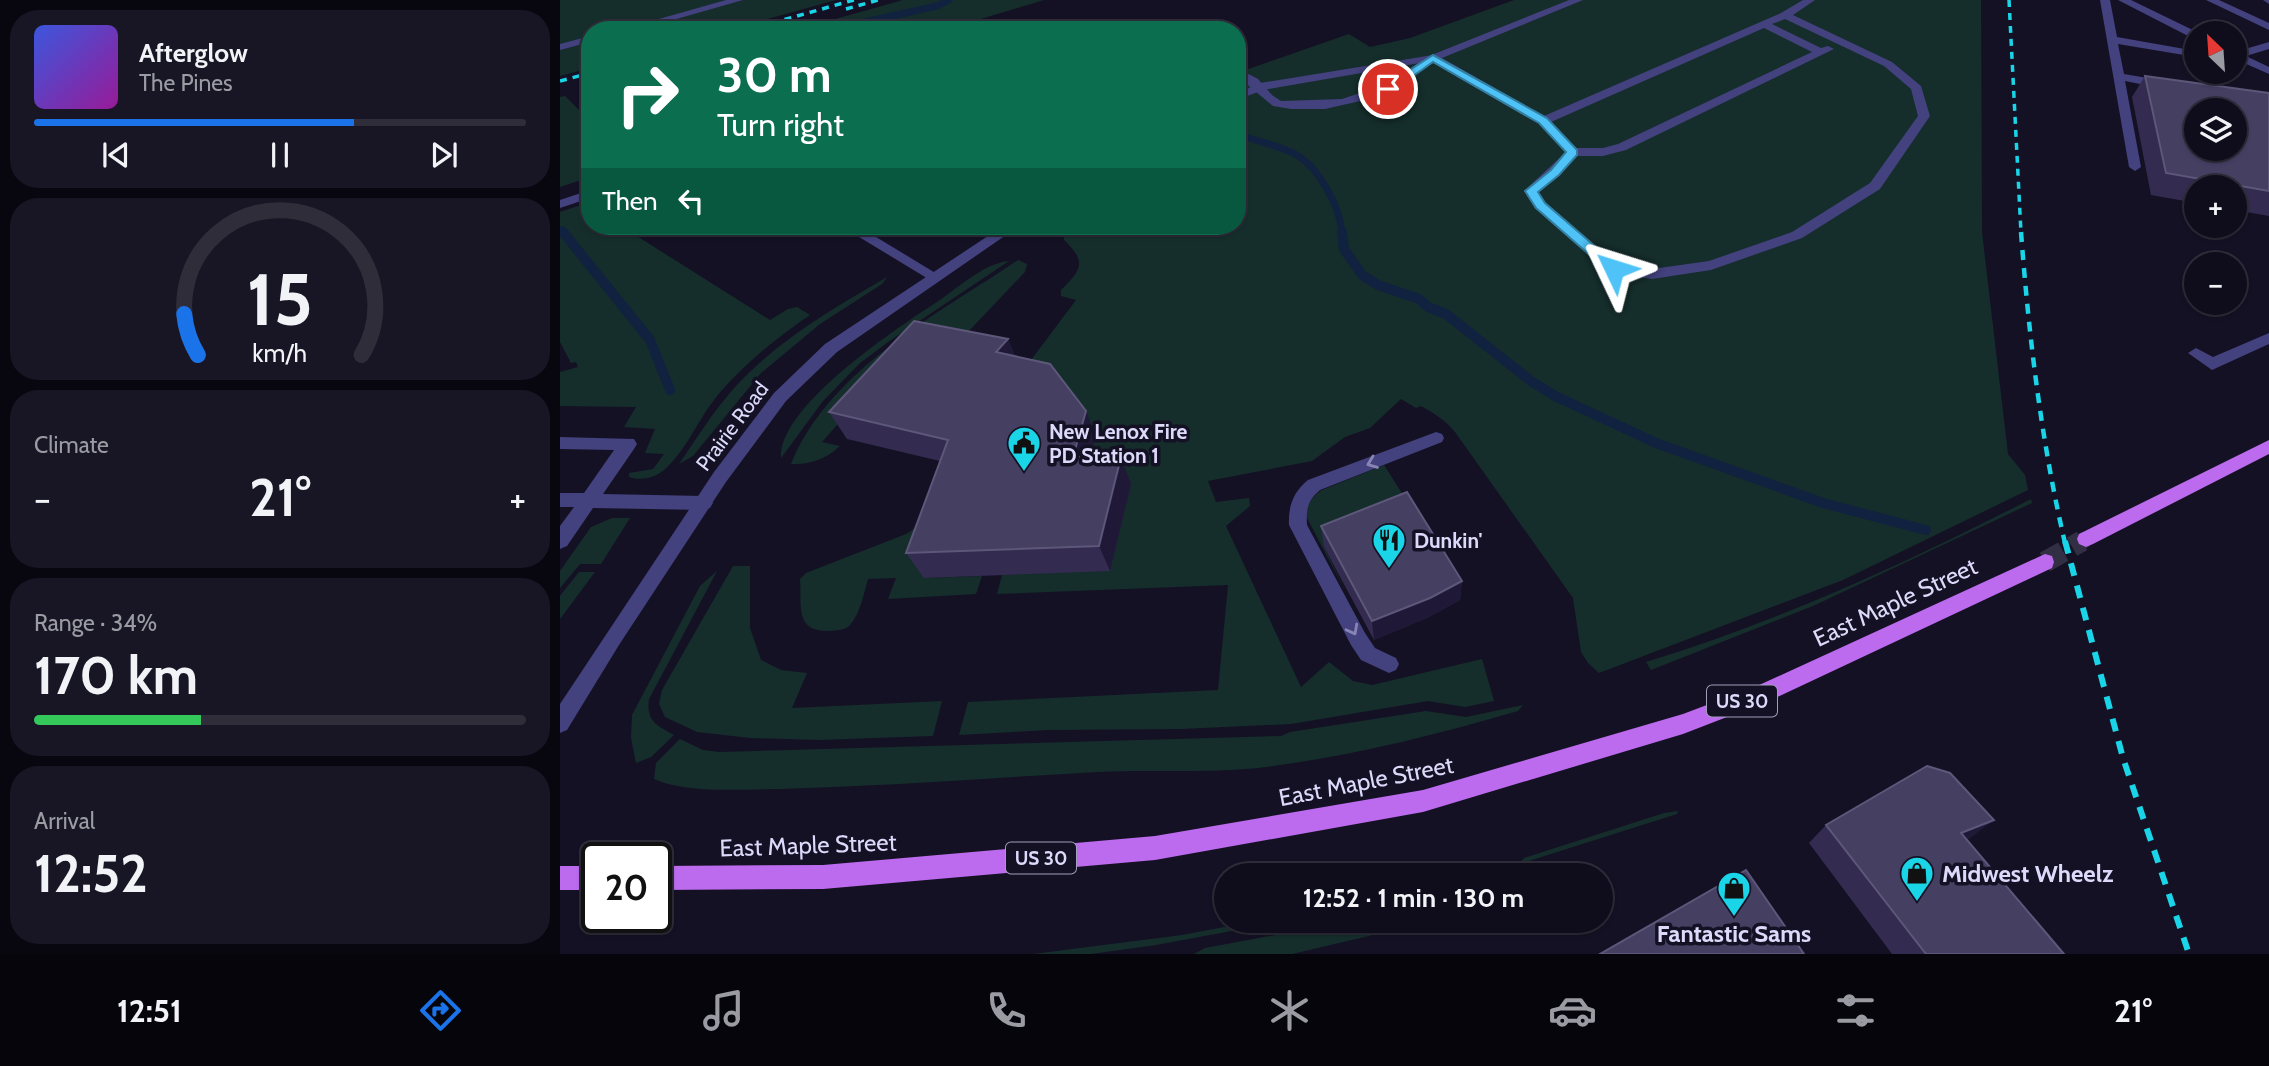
<!DOCTYPE html>
<html lang="en">
<head>
<meta charset="utf-8">
<style>
	:root { --surface:#0f0d1b; --page:#181624; --text:#f1f3f6; --muted:#9b9ca3; --line:#2f2d3a; --accent:#1a73e8 }
	body { margin:0; font-family:Cabin,sans-serif; background:var(--page); color:var(--text); height:100vh; display:flex; flex-direction:column; font-size:26px; white-space:nowrap }
	* { box-sizing:border-box; margin:0 }
	p { font-size:23px; color:var(--muted) }
	.icon { flex:none; width:38px; height:38px; fill:none; stroke:currentColor; stroke-width:2; stroke-linecap:round; stroke-linejoin:round }
	.map { position:relative; flex:1; overflow:hidden }
	.drawer { display:flex; flex-direction:column; gap:10px; padding:10px; background:#08070f; width:560px }
	.drawer>* { flex:none }
	.guide { position:absolute; left:21px; top:21px; width:665px; height:214px; border-radius:28px; box-shadow:0 2px 5px #0004,0 0 0 2px var(--line); background:#0b6e4f; color:#fff; overflow:hidden }
	.needle { width:46px; rotate:335deg }
	.buttons { position:absolute; left:1624px; top:21px; display:grid; gap:14px }
	.buttons a { display:grid; place-items:center; width:63px; height:63px; border-radius:50%; background:var(--surface); box-shadow:0 2px 5px #0004,0 0 0 2px var(--line); font-size:35px }
	.speed { position:absolute; left:21px; top:842px; display:flex; gap:14px; font-size:35px; font-weight:700; text-align:center }
	.speed>* { display:grid; place-content:center; width:91px; height:91px; border-radius:50%; background:var(--surface); box-shadow:0 2px 5px #0004,0 0 0 2px var(--line); line-height:1 }
	.speed .limit { border:4px solid #111; border-radius:10px; background:#fff; color:#111 }
	.pin { position:absolute; display:grid; place-items:center; width:60px; height:60px; color:#fff; margin:-30px; border:4px solid #fff; border-radius:50%; box-shadow:0 2px 7px #0007 }
	.me { position:absolute; width:77px; margin:-38px; rotate:311deg; stroke-linejoin:round; filter:drop-shadow(0 0 5px #0008) }
	.turn { display:flex; align-items:center; gap:24px; height:147px; padding:0 21px; font-size:32px }
	.turn .icon { width:91px; height:91px; stroke-width:2.5 }
	.turn b { display:block; font-size:49px; line-height:60px }
	.then { display:flex; align-items:center; height:66px; padding:0 21px; background:#0003; gap:14px; font-size:26px }
	.big { font-size:52px; font-weight:700; line-height:1.1 }
	.drawer .widget { flex:1; display:flex; flex-direction:column; justify-content:center; gap:10px; min-width:0; padding:0 24px; border-radius:28px; background:var(--page) }
	.drawer .dial { align-items:center; gap:0 }
	.dial svg { height:182px; overflow:visible; fill:none; stroke:var(--line); stroke-width:7; stroke-linecap:round; text-anchor:middle }
	.dial text { fill:var(--text); stroke:none }
	.song { display:flex; align-items:center; gap:21px }
	.cover { width:84px; height:84px; border-radius:10px; background:linear-gradient(135deg,hsl(230 70% 55%),hsl(300 70% 35%)) }
	.played { height:7px; border-radius:4px; background:linear-gradient(90deg,var(--accent) 65%,var(--line) 65%) }
	.keys { display:flex; justify-content:space-around; direction:ltr }
	.heat { display:flex; justify-content:space-between; align-items:center; font-size:38px; direction:ltr }
	.charge { height:10px; border-radius:5px; background:linear-gradient(90deg,#34c759 34%,var(--line) 0) }
	.trip { position:absolute; left:654px; top:863px; width:399px; height:70px; border-radius:35px; background:var(--surface); box-shadow:0 2px 5px #0004,0 0 0 2px var(--line); font-weight:700; line-height:70px; text-align:center }
	.tab-bar { display:flex; height:112px; justify-content:space-around; align-items:center; background:#06050b; color:var(--muted) }
	.tab-bar .icon { width:49px; height:49px }
	.tab-bar .selected { color:var(--accent) }
	.tab-bar b { font-size:32px; color:var(--text) }
	main { display:flex; flex:1; min-height:0 }
	.map>svg:first-child { display:block }
	.green { fill:#152e2c }
	.lines { fill:none; stroke-linecap:round; stroke-linejoin:round }
	.stream-far1 { stroke:#10223f; stroke-width:7 }
	.stream { stroke:#10223f; stroke-width:10 }
	.primary-tunnel-far1 { stroke:#322f44; stroke-width:16; stroke-dasharray:16 8; stroke-linecap:butt }
	.primary-tunnel { stroke:#322f44; stroke-width:21; stroke-dasharray:21 10; stroke-linecap:butt }
	.service { fill:#43417e; fill-rule:evenodd }
	.minor { fill:#43417e; fill-rule:evenodd }
	.primary { fill:#bc6bef; fill-rule:evenodd }
	.rail-far2 { stroke:#19d5e7; stroke-width:3.5; stroke-dasharray:7 6; stroke-linecap:butt }
	.rail-far1 { stroke:#19d5e7; stroke-width:4.5; stroke-dasharray:10 8; stroke-linecap:butt }
	.rail { stroke:#19d5e7; stroke-width:6; stroke-dasharray:13 10; stroke-linecap:butt }
	.wall { fill:#332c50 }
	.shaded-wall { fill:#1f1937 }
	.building { fill:#453f62; stroke:#5d577a; stroke-width:2; fill-rule:evenodd }
	.oneway { stroke:#8885b6 }
	.route { fill:#4fc3f7; stroke:#337fa1; stroke-width:2 }
	.labels { text-anchor:middle; dominant-baseline:central; stroke-width:7; stroke-linejoin:round; paint-order:stroke }
	.shield { fill:#141124; stroke:#a09dba; stroke-width:2 }
	.shield-label { font-size:19px; font-weight:bold; fill:#dcd9fb }
	.street-label { font-size:21px; fill:#dcd9fb; stroke:#141124 }
	.poi-label { font-size:21px; font-weight:bold; fill:#dcd9fb; stroke:#141124; text-anchor:start }
	.near-street-label { font-size:24px; fill:#dcd9fb; stroke:#141124 }
	.near-poi-label { font-size:24px; font-weight:bold; fill:#dcd9fb; stroke:#141124; text-anchor:start }
</style>
</head>
<body>
<main>
<section class="drawer">
<div class="widget">
<div class="song"><i class="cover"></i><div><b>Afterglow</b><p>The Pines</p></div></div>
<div class="played"></div>
<div class="keys"><svg class="icon" aria-label="previous" viewBox="0 0 24 24"><path d="M18 5L8 12l10 7zM5 5v14"/></svg><svg class="icon" aria-label="pause" viewBox="0 0 24 24"><path d="M8 5v14M16 5v14"/></svg><svg class="icon" aria-label="next" viewBox="0 0 24 24"><path d="M6 5l10 7-10 7zM19 5v14"/></svg></div>
</div>
<div class="widget dial"><svg viewBox="0 0 100 80">
<path d="M14 69A42 42 0 1 1 86 69"/>
<path d="M14 69A42 42 0 0 1 8 51" stroke="#1a73e8"/>
<text x="50" y="56" font-size="32" font-weight="700">15</text>
<text x="50" y="72" font-size="11">km/h</text>
</svg></div>
<div class="widget"><p>Climate</p>
<div class="heat"><a>−</a><b class="big">21°</b><a>+</a></div>
</div>
<div class="widget"><p>Range · 34%</p><b class="big">170 km</b><div class="charge"></div></div>
<div class="widget"><p>Arrival</p><b class="big">12:52</b></div>
</section>
<div class="map">
<svg width="1709" height="954" viewBox="0 0 1709 954">
	<rect width="100%" height="100%" fill="#141124"/>
	<g class="green">
		<polygon points="0,0 276,0 168,30 30,30 30,68 0,76"/>
		<polygon points="343,0 484,0 384,30 271,30 272,20"/>
		<path d="M 954,0 L 1421,0 L 1422,232 L 1448,454 L 1465,475 L 1468,490 L 1283,580 L 1039,673 L 1028,663 L 1021,652 L 1013,598 L 895,432 C 885,420 874,413 861,406 L 856,408 L 841,399 L 810,428 L 785,437 L 752,461 L 648,481 L 656,502 L 689,498 L 690,506 L 666,526 L 741,687 L 769,662 L 793,681 L 812,685 L 922,659 L 934,701 L 905,707 L 868,701 L 731,724 L 621,729 L 489,730 L 399,735 L 408,702 L 658,690 L 668,585 L 437,594 L 442,575 L 550,570 L 571,484 L 524,483 L 465,368 L 516,300 L 501,296 L 501,290 C 522,269 527,262 504,240 L 503,226 L 677,226 L 677,73 L 789,34 L 810,47 L 850,38 Z"/>
		<polygon points="5,96 30,121 30,177 0,187 0,97"/>
		<path d="M 30,202 L 30,226 L 61,226 L 210,320 L 228,309 L 237,307 L 250,315 C 216,338 179,368 154,400 C 137,422 125,452 104,470 C 95,478 80,481 69,477 L 69,473 L 93,469 L 104,454 L 85,453 L 95,429 L 64,427 L 76,407 L 0,406 L 0,372 L 18,367 L 16,362 L 11,363 L 0,342 L 0,212 Z"/>
		<path d="M 458,260 L 467,264 L 465,272 L 389,352 L 299,400 L 262,442 L 280,446 C 266,459 250,465 231,464 C 269,370 378,314 458,260 Z"/>
		<path d="M 449,261 L 328,342 L 300,363 L 263,401 L 221,458 C 218,406 340,326 380,300 C 400,286 425,263 449,261 Z"/>
		<path d="M 327,277 L 322,284 L 260,324 L 201,373 L 133,456 L 119,464 C 137,438 154,410 176,386 C 218,340 274,308 327,277 Z"/>
		<path d="M 824,465 L 845,498 L 764,547 L 787,594 L 747,518 C 746,506 751,497 762,490 Z"/>
		<path d="M 1471,499 L 1472,503 L 1253,606 L 1091,670 L 1086,662 C 1220,621 1346,563 1471,499 Z"/>
		<path d="M 384,509 L 364,578 L 422,576 L 416,594 L 328,599 L 336,578 L 308,579 C 304,593 300,614 290,625 C 284,631 276,630 269,631 C 234,632 242,605 240,579 L 246,573 L 346,534 Z"/>
		<polygon points="52,518 70,518 41,564 20,564 0,588 0,571 31,527"/>
		<polygon points="173,566 190,566 190,628 201,660 221,670 247,673 232,708 382,701 373,736 259,740 190,738 137,732 105,717 99,704 102,690"/>
		<path d="M 157,571 L 89,699 C 86,721 96,725 114,735 L 91,757 L 76,763 L 71,738 L 72,715 L 140,586 Z"/>
		<polygon points="19,572 35,572 0,619 0,596"/>
		<path d="M 963,705 L 958,711 C 876,735 791,756 706,767 C 650,774 592,769 537,772 C 431,778 326,786 220,789 C 184,789 126,794 94,779 L 96,763 L 120,739 L 143,750 L 159,752 L 721,736 L 730,732 L 866,711 L 906,717 Z"/>
		<polygon points="1118,811 1117,814 959,864 964,858 1104,813"/>
		<polygon points="856,920 860,924 732,954 634,954 645,948 790,921"/>
		<polygon points="696,921 725,921 596,945 531,954 473,954 622,935"/>
	</g>
	<g class="lines">
		<g class="stream-far1">
			<polyline points="305,22 377,6 389,0"/>
			<path d="M 677,134 C 696,141 718,145 735,154 C 759,167 780,207 782,233"/>
			<polyline points="2,230 5,233"/>
		</g>
		<g class="stream">
			<polyline points="3,232 90,340 110,390"/>
			<polyline points="782,232 784,249 802,275 818,285 859,299 868,307 886,314 971,381 995,396 1096,443 1263,503 1366,530"/>
		</g>
		<polyline class="primary-tunnel-far1" points="1519,543 1526,539"/>
		<polyline class="primary-tunnel" points="1485,562 1522,541"/>
		<g class="service">
			<polygon points="166,0 183,0 78,30 60,30"/>
			<path d="M 1009,0 L 1023,0 L 882,58 L 984,116 L 1221,13 L 1243,0 L 1255,0 L 1233,15 L 1332,62 L 1361,86 L 1370,116 L 1320,189 L 1242,238 L 1151,270 L 1092,279 L 1048,272 L 975,208 L 964,191 L 1006,152 L 979,124 L 873,63 L 818,97 L 765,109 L 731,109 L 713,106 L 677,76 L 677,68 L 698,79 L 712,95 L 721,101 L 782,99 L 824,85 L 869,56 ZM 1225,19 L 1324,66 L 1351,89 L 1358,116 L 1310,183 L 1232,232 L 1149,261 L 1092,269 L 1057,265 L 985,202 L 978,192 L 1000,175 L 1016,156 L 1043,156 L 1066,150 L 1274,49 L 1268,46 L 1261,48 L 1212,24 ZM 1204,28 L 1252,52 L 1058,144 L 1043,148 L 1016,148 L 991,122 Z"/>
			<polygon points="1540,0 1550,0 1557,37 1636,51 1636,57 1558,44 1564,74 1605,81 1611,85 1605,89 1565,81 1581,167 1575,171 1569,167"/>
			<polygon points="1558,0 1571,0 1639,33 1636,33 1636,39 1632,38"/>
			<polygon points="1646,0 1659,0 1709,23 1709,30"/>
			<polygon points="1703,0 1709,0 1709,4"/>
			<polygon points="30,36 30,42 0,50 0,44"/>
			<polygon points="1709,42 1709,49 1686,56 1709,67 1709,74 1675,59 1675,52"/>
			<polygon points="30,190 30,198 0,208 0,200"/>
			<polygon points="281,226 298,226 382,277 380,280 370,280"/>
			<polygon points="1709,333 1709,344 1652,370 1628,353 1636,348 1653,357"/>
			<path d="M 876,432 L 882,434 L 884,438 L 882,442 L 760,490 C 748,500 746,509 747,525 L 805,633 L 815,648 L 836,658 L 839,664 L 836,670 L 829,673 L 801,660 L 791,645 L 729,525 C 728,507 733,492 748,480 Z"/>
			<polygon points="0,437 74,439 77,444 74,449 43,494 144,496 150,498 153,503 150,508 144,510 33,508 7,546 0,549 0,526 14,507 0,507 0,493 24,493 54,450 0,449"/>
		</g>
		<g class="minor">
			<polygon points="873,55 877,56 877,60 703,90 677,100 677,93 700,83"/>
			<polygon points="443,226 459,226 277,352 226,401 166,482 59,645 7,730 0,733 0,704 154,472 214,393 265,344"/>
		</g>
		<g class="primary">
			<polygon points="1709,440 1709,454 1533,544 1526,547 1519,544 1517,539 1519,534"/>
			<polygon points="1485,554 1492,556 1494,562 1492,568 1211,700 1123,734 863,812 595,860 263,889 96,890 96,866 263,865 595,836 863,790 1123,714 1197,686"/>
			<rect x="0" y="866" width="37" height="24"/>
		</g>
		<g class="rail-far2">
			<polyline points="1449,0 1461,233"/>
			<polyline points="286,9 318,0"/>
			<polyline points="187,30 294,0"/>
			<polyline points="0,81 30,73"/>
		</g>
		<path class="rail-far1" d="M 1461,232 C 1469,337 1481,440 1505,543"/>
		<polyline class="rail" points="1505,541 1563,758 1629,954"/>
	</g>
	<g class="wall">
		<polygon points="1585,76 1709,93 1709,216 1675,210 1675,187 1636,187 1636,203 1591,195 1572,97"/>
		<polygon points="448,339 455,356 536,437 531,457 571,484 550,571 364,578 346,553 380,461 287,439 269,412"/>
		<polygon points="761,526 902,581 900,600 869,617 814,640 764,547"/>
		<polygon points="1434,820 1406,840 1504,954 1332,954 1249,843 1266,825"/>
	</g>
	<g class="shaded-wall">
		<polygon points="448,339 460,367 436,352"/>
		<polygon points="526,411 536,437 524,483 513,457"/>
		<polygon points="561,457 571,484 550,571 539,546"/>
		<polygon points="902,581 900,600 869,617 814,640 812,621"/>
		<polygon points="1434,820 1409,839 1377,851 1401,833"/>
	</g>
	<g class="building">
		<path d="M 1585,76 L 1709,93 L 1709,191 L 1606,173 ZM 1636,110 L 1675,110 L 1675,149 L 1636,149 Z"/>
		<polygon points="354,321 448,339 436,352 490,364 526,411 513,457 561,457 539,546 346,553 388,440 269,412"/>
		<polygon points="847,492 902,581 870,598 812,621 761,526"/>
		<polygon points="1367,766 1390,773 1434,820 1401,833 1504,954 1366,954 1266,825"/>
		<polygon points="1186,870 1244,954 1040,954"/>
	</g>
	<defs><path id="oneway-chevron" d="M-2-3.5L2.5 0L-2 3.5" fill="none" stroke-width="1.6" stroke-linecap="round" stroke-linejoin="round" transform="scale(1.75)"/></defs>
	<g class="oneway">
		<use href="#oneway-chevron" transform="translate(812 463) rotate(159)"/>
		<use href="#oneway-chevron" transform="translate(793 630) rotate(62)"/>
	</g>
	<polygon class="route" points="873,55 987,118 1017,150 1017,155 999,175 978,192 985,203 1058,266 1058,272 1049,272 976,208 965,191 991,170 1006,152 979,123 873,62 832,91 825,91 825,86"/>
	<defs>
		<symbol id="civic-pin" viewBox="-11 -11 22 30"><path d="M0 17L-7.5 6A9.5 9.5 0 1 1 7.5 6Z" fill="#19d5e7" stroke="#141124"/><path d="M-.6-6.5H3V-4.5H.6V-3L4-1V1h2V6H-6V1h2V-1L-.6-3ZM-1.2 2.5V6h2.4V2.5Z" fill="#111"/></symbol>
		<symbol id="restaurant-pin" viewBox="-11 -11 22 30"><path d="M0 17L-7.5 6A9.5 9.5 0 1 1 7.5 6Z" fill="#19d5e7" stroke="#141124"/><path d="M-5-6h1v4h1v-4h1v4h1v-4h1v5L-1.5 .5V6h-2V.5L-5-1ZM5-6V6H3V1.5H1.5Q1.5-4 5-6Z" fill="#111"/></symbol>
		<symbol id="shop-pin" viewBox="-11 -11 22 30"><path d="M0 17L-7.5 6A9.5 9.5 0 1 1 7.5 6Z" fill="#19d5e7" stroke="#141124"/><path d="M-5-2.5h2.3a2.7 3.5 0 0 1 5.4 0H5L5.5 6h-11ZM-1.5-2.5h3a1.5 2.3 0 0 0-3 0Z" fill="#111"/></symbol>
	</defs>
	<g fill-rule="evenodd">
		<use href="#civic-pin" x="445" y="424" width="38" height="52"/>
		<use href="#restaurant-pin" x="810" y="521" width="38" height="52"/>
		<use href="#shop-pin" x="1338" y="854" width="38" height="52"/>
		<use href="#shop-pin" x="1155" y="869" width="38" height="52"/>
	</g>
	<g class="labels">
		<g class="shield">
			<rect x="1147" y="685.5" width="70" height="31" rx="5"/>
			<rect x="446" y="842.5" width="70" height="31" rx="5"/>
		</g>
		<g class="shield-label">
			<text x="1182" y="701">US 30</text>
			<text x="481" y="858">US 30</text>
		</g>
		<g class="street-label">
			<text transform="translate(172 426) rotate(-53)">Prairie Road</text>
		</g>
		<g class="poi-label">
			<text x="489" y="431">New Lenox Fire<tspan x="489" dy="24">PD Station 1</tspan></text>
			<text x="854" y="540">Dunkin'</text>
		</g>
		<g class="near-street-label">
			<text transform="translate(1335 602) rotate(-25)">East Maple Street</text>
			<text transform="translate(806 781) rotate(-11)">East Maple Street</text>
			<text transform="translate(248 845) rotate(-2)">East Maple Street</text>
		</g>
		<g class="near-poi-label">
			<text x="1382" y="873">Midwest Wheelz</text>
			<text x="1174" y="933" text-anchor="middle">Fantastic Sams</text>
		</g>
	</g>
</svg>
<div class="buttons">
<a><svg class="needle" viewBox="-14 -14 28 28"><path d="M0-13l5 13h-10z" fill="#e53935"/><path d="M0 13l5-13h-10z" fill="#9b9ca3"/></svg></a>
<a><svg class="icon" aria-label="layers" viewBox="0 0 24 24"><path d="M12 4l9 5-9 5-9-5zM3 14l9 5 9-5"/></svg></a>
<a>+</a>
<a>−</a>
</div>
<div class="speed"><div class="limit">20</div></div>
<div class="pin" style="left:828px;top:89px;background:#d93025"><svg class="icon" aria-label="arrive" viewBox="0 0 24 24"><path d="M6 21V4h12l-3 4 3 4H6"/></svg></div>
<svg class="me" style="left:1054px;top:269px" viewBox="-20 -20 40 40"><path d="M0-17L14 15 0 8-14 15z" fill="#4fc3f7" stroke="#fff" stroke-width="4"/></svg>
<div class="trip">12:52 · 1 min · 130 m</div>
<div class="guide">
<div class="turn"><svg class="icon" aria-label="right" viewBox="0 0 24 24"><path d="M7 20v-9h11M14 6l5 5-5 5"/></svg><div><b>30 m</b>Turn right</div></div>
<div class="then">Then<svg class="icon" aria-label="left" viewBox="0 0 24 24"><path d="M17 20v-9H6M10 6l-5 5 5 5"/></svg></div>
</div>
</div>
</main>
<nav class="tab-bar">
<b>12:51</b>
<svg class="icon selected" aria-label="directions" viewBox="0 0 24 24"><path d="M12 3l9 9-9 9-9-9zM9 14v-3h6M13 9l2 2-2 2"/></svg>
<svg class="icon" aria-label="music" viewBox="0 0 24 24"><path d="M9 18V5l10-2v13"/><circle cx="6" cy="18" r="3"/><circle cx="16" cy="16" r="3"/></svg>
<svg class="icon" aria-label="phone" viewBox="0 0 24 24"><path d="M5 4h4l2 5-3 2q2 4 5 5l2-3 5 2v4C11 20 4 13 5 4z"/></svg>
<svg class="icon" aria-label="climate" viewBox="0 0 24 24"><path d="M12 3v18M4 7l16 10M4 17L20 7"/></svg>
<svg class="icon" aria-label="car" viewBox="0 0 24 24"><path d="M5 17H2v-5l4-1 3-4h7l3 4 3 1v5h-3M9 17h6M6 11h13"/><circle cx="7" cy="17" r="2"/><circle cx="17" cy="17" r="2"/></svg>
<svg class="icon" aria-label="filters" viewBox="0 0 24 24"><path d="M4 7h16M4 17h16"/><circle cx="9" cy="7" r="2"/><circle cx="15" cy="17" r="2"/></svg>
<b>21°</b>
</nav>
</body>
</html>
